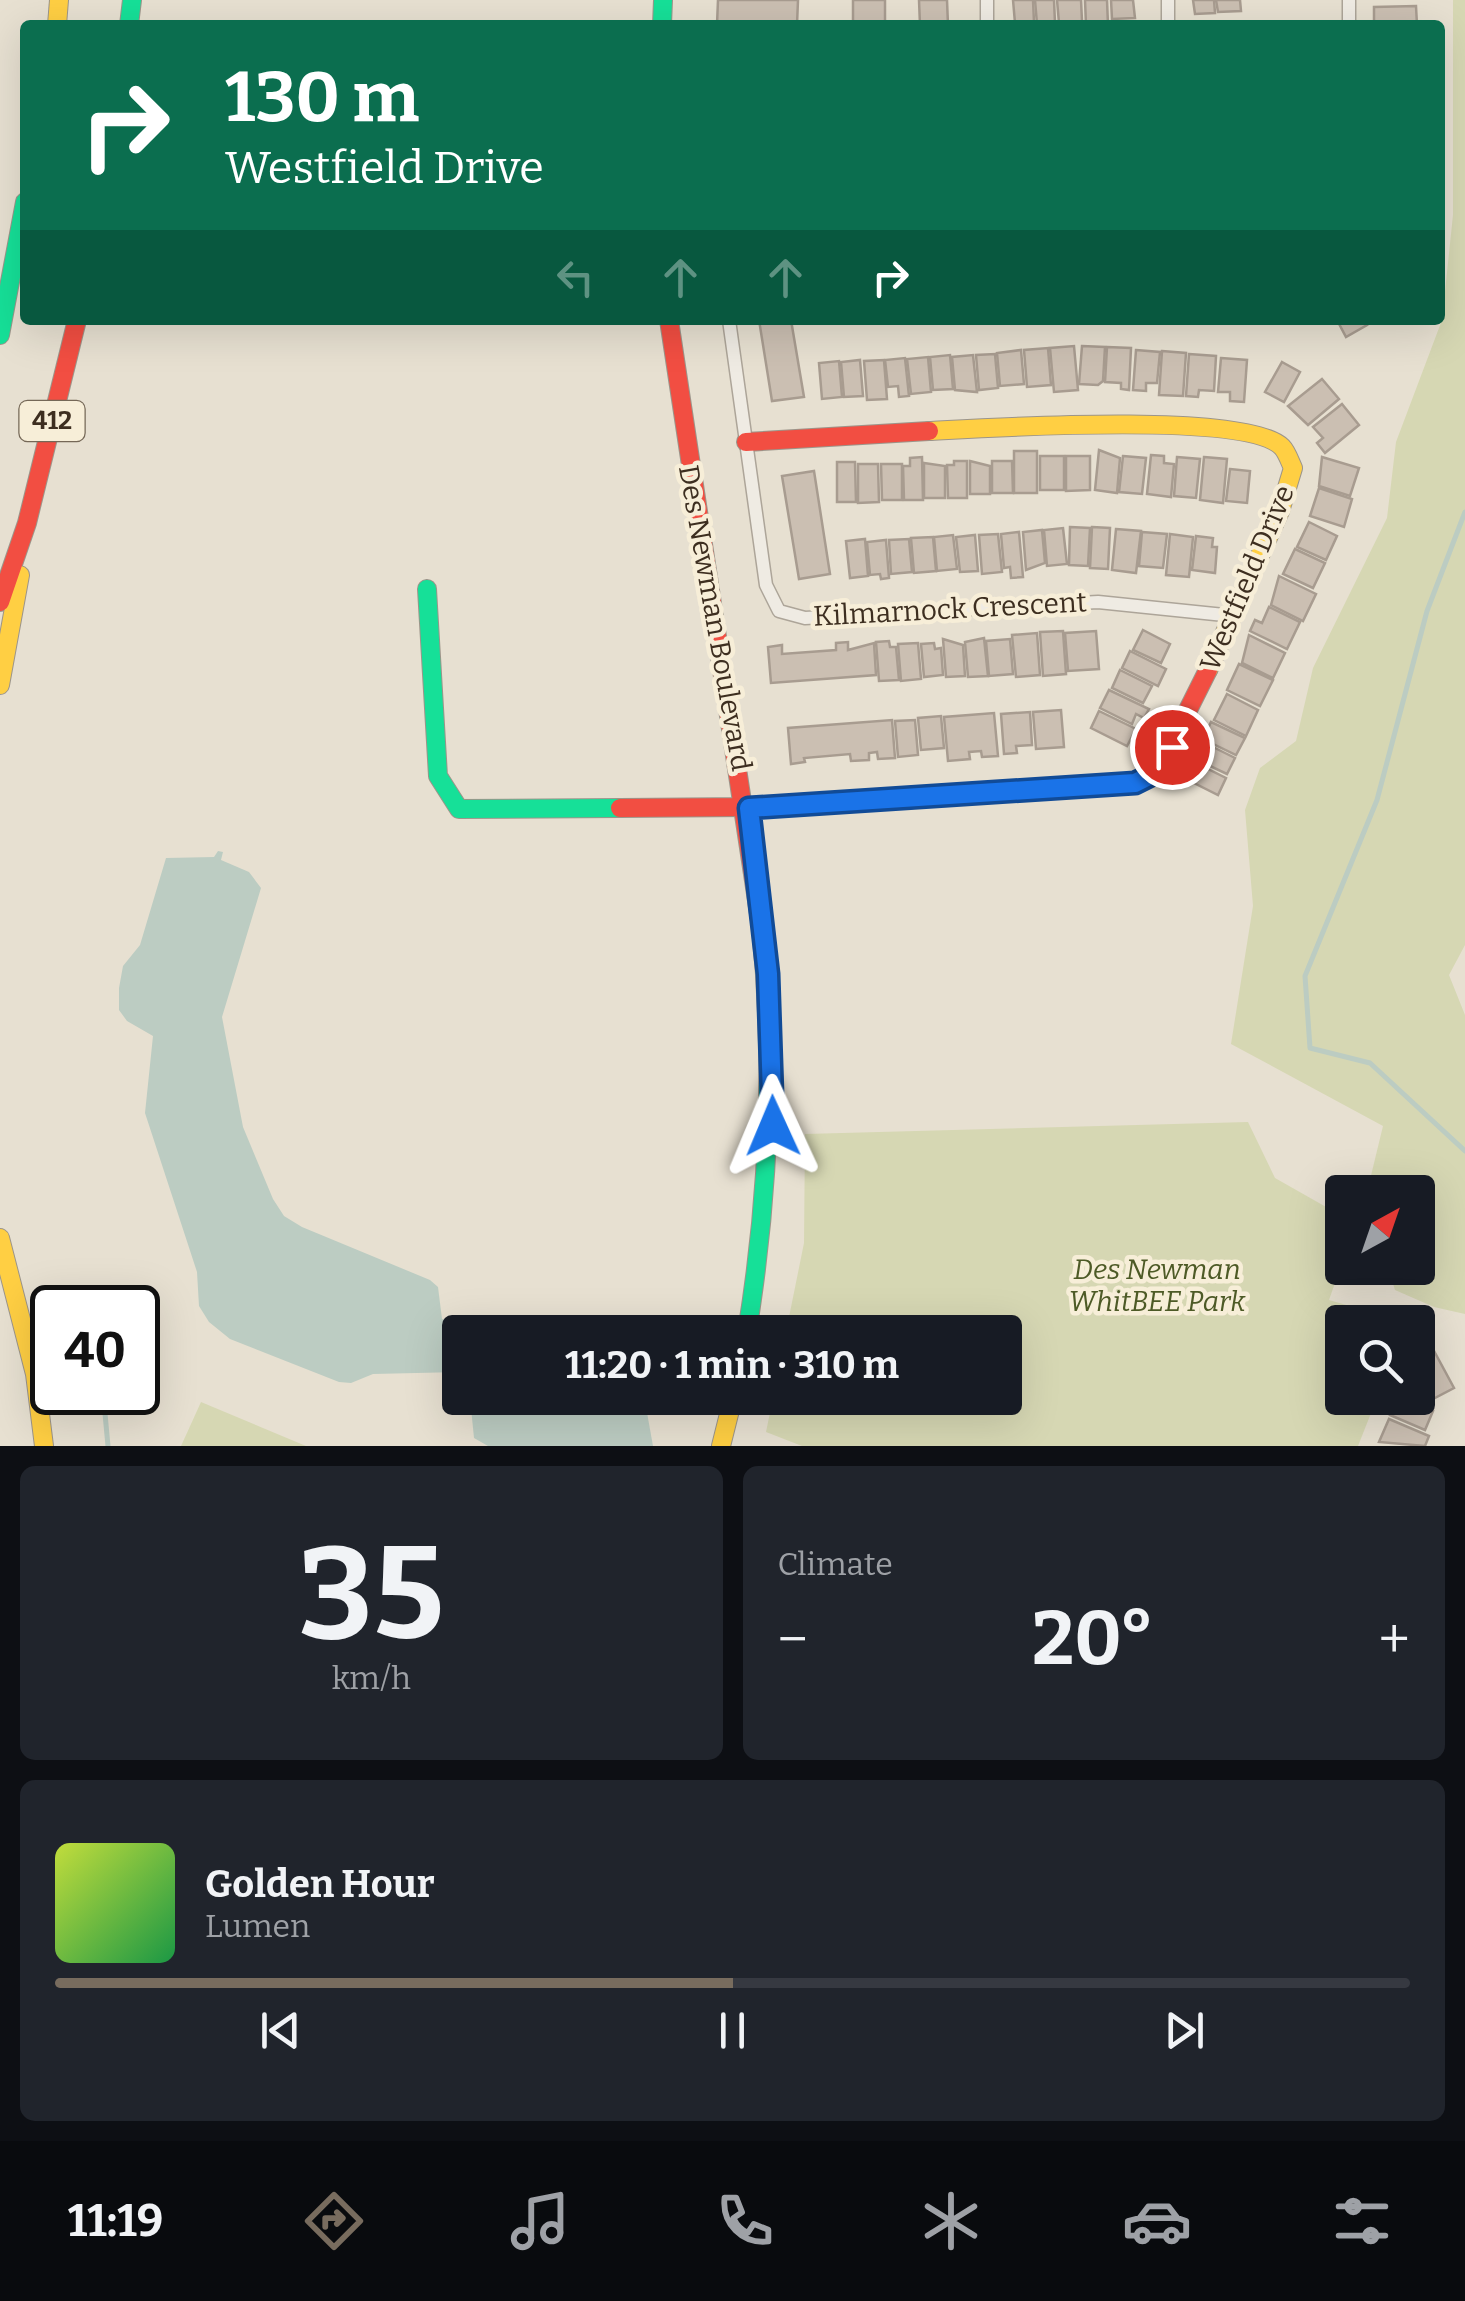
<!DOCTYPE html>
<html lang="en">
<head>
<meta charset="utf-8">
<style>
	:root { --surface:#171b24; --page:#20242c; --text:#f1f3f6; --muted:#9ea1a6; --line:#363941; --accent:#786c5e }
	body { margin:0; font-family:Bitter,serif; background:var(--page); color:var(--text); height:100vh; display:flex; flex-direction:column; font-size:38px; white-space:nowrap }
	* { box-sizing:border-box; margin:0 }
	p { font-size:32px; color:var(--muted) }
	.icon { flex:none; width:55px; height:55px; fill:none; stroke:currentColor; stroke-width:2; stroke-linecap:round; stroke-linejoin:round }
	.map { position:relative; height:1446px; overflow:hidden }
	.details { display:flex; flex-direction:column; gap:20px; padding:20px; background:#0d0f14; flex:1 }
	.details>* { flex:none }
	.guide { position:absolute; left:20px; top:20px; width:1425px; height:305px; border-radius:10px; box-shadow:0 10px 40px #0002; background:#0b6e4f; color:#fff; overflow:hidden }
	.needle { width:65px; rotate:40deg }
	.fabs { position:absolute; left:1325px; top:1175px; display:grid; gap:20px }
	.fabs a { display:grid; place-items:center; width:110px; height:110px; border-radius:10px; background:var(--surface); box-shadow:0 10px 40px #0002; font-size:50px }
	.speed { position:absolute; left:30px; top:1285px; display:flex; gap:20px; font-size:50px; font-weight:700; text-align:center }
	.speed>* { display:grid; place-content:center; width:130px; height:130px; border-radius:50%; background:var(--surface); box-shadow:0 10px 40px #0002; line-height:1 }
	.speed .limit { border:5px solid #111; border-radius:15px; background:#fff; color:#111 }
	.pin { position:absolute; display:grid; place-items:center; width:85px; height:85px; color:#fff; margin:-42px; border:5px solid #fff; border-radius:50%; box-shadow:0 2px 10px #0007 }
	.me { position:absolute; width:110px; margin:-55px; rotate:359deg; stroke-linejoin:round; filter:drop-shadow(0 0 8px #0008) }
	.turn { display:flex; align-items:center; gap:35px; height:210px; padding:0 40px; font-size:45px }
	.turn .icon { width:130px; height:130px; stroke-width:2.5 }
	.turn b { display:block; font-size:70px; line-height:85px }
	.lanes { display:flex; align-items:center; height:95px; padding:0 40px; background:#0003; justify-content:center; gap:50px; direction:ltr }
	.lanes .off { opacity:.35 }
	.big { font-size:75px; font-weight:700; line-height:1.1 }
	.details .widget { flex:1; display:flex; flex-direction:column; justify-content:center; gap:15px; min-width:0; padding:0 35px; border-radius:15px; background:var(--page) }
	.details .dial { align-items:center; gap:0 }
	.dial b { font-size:130px; line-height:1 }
	.song { display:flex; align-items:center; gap:30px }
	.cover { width:120px; height:120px; border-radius:15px; background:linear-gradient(135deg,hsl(70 70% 55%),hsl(140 70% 35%)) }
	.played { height:10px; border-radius:5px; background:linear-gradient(90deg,var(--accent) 50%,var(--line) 50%) }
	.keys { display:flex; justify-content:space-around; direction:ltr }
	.heat { display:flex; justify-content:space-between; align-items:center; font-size:55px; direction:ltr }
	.details .tiles { flex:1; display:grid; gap:20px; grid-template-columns:1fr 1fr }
	.widget:last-child { grid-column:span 2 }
	.trip { position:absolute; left:442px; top:1315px; width:580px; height:100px; border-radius:10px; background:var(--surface); box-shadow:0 10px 40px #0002; font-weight:700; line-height:100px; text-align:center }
	.tabs { display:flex; height:160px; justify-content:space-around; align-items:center; background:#090b0e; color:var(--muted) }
	.tabs .icon { width:70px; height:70px }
	.tabs .active { color:var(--accent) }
	.tabs b { font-size:45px; color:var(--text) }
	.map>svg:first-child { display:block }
	.green { fill:#d6d7b3 }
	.water { fill:#bcccc2 }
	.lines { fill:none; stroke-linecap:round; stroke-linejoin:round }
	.stream { stroke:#bcccc2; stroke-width:5 }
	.building { fill:#cbbfb2; stroke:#a89c90; stroke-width:2.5 }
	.street-casing { stroke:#ada599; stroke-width:15 }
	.fast-casing { stroke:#9c958a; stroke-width:20 }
	.slow-casing { stroke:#9c958a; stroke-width:20 }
	.jam-casing { stroke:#9c958a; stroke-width:20 }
	.street { stroke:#efebe3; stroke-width:12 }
	.fast { stroke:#16e098; stroke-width:18 }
	.slow { stroke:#ffcf43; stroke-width:18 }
	.jam { stroke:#f24e42; stroke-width:18 }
	.route-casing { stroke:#114b97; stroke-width:25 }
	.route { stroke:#1a73e8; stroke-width:18 }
	.labels { text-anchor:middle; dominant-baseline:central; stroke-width:9; stroke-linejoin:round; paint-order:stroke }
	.shield { fill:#f7eed8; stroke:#756857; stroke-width:2.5 }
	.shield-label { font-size:25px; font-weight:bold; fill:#3d2e20 }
	.street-label { font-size:28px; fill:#3d2e20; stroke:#f7eed8 }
	.park-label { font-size:28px; font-style:italic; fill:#4d5a26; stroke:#f7eed8 }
</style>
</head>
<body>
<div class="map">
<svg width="1465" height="1446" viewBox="0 0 1465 1446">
	<rect width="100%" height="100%" fill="#e7e0d1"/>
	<g class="green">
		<polygon points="1453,0 1465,0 1465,945 1449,975 1465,1015 1465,1314 1434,1307 1395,1290 1388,1268 1418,1268 1418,1192 1367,1192 1383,1126 1231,1044 1253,906 1245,810 1260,768 1296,741 1313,668 1387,518 1396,442 1442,320 1453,215"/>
		<polygon points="1248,1122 1275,1178 1342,1216 1342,1263 1329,1300 1405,1322 1342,1322 1342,1398 1377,1398 1358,1446 802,1446 766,1432 773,1398 1005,1398 1005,1332 786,1332 804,1243 805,1134"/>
		<polygon points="201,1402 306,1446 181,1446"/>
	</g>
	<g class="water">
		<polygon points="218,851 223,852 221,860 249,872 261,888 222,1017 243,1127 273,1199 284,1216 302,1227 430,1280 438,1287 442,1319 476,1326 477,1332 460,1332 460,1372 373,1374 351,1383 339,1382 230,1339 209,1322 199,1306 197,1272 145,1113 153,1036 127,1021 119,1010 119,988 123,966 140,945 166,858 214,857"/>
		<polygon points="470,1398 626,1398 646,1407 653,1446 488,1446 474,1438"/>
	</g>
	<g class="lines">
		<g class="stream">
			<polyline points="1465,512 1427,611 1377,800 1305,976 1310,1048 1370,1063 1465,1151"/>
			<polyline points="103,1392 108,1446"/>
		</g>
	</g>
	<g class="building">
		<polygon points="718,0 798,0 797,25 717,25"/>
		<rect x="853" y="0" width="32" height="25"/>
		<polygon points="919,0 947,0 948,25 920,25"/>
		<polygon points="1013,0 1033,0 1034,22 1015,23"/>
		<polygon points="1035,0 1054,0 1055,23 1037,24"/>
		<polygon points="1057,0 1081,0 1082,21 1059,23"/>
		<polygon points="1085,0 1107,0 1108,25 1086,25"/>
		<polygon points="1111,0 1133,0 1135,18 1112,19"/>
		<polygon points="1193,0 1214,0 1215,13 1195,14"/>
		<polygon points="1216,0 1240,0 1241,11 1218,12"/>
		<polygon points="1416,6 1417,25 1374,25 1374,7"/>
		<polygon points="759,320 791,320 804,397 772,401"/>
		<polygon points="1337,320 1364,320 1367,325 1346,337"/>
		<polygon points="1074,346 1078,390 1054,392 1050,348"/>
		<polygon points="1082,346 1105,347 1103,381 1098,385 1079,384"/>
		<polygon points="1107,347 1131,348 1129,390 1121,389 1121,383 1105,382"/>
		<polygon points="1048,348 1051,385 1027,387 1024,350"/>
		<polygon points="1021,350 1024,384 1000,386 997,353"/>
		<polygon points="1136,350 1160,352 1157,383 1146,383 1146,391 1133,390"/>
		<polygon points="1162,351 1186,353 1183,396 1159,395"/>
		<polygon points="995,354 998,388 979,390 976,355"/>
		<polygon points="1189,354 1216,356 1214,391 1199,390 1198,397 1186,396"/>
		<polygon points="950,355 953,389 933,390 930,357"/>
		<polygon points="973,355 977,392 955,390 952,357"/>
		<polygon points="928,357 931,392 911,394 907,359"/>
		<polygon points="905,358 909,396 899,397 898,386 888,387 885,360"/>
		<polygon points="1221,358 1247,360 1244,402 1230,401 1230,392 1218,392"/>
		<polygon points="860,360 863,396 844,397 841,362"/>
		<polygon points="884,360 887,399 867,400 864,361"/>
		<polygon points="839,361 842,397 822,399 819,363"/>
		<polygon points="1282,362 1300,372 1284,402 1265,392"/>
		<polygon points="1322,379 1339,399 1308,425 1288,406"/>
		<polygon points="1342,404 1359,425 1325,453 1317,443 1323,438 1313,427"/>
		<polygon points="1099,450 1120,458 1117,493 1095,490"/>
		<rect x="1014" y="451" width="23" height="42"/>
		<polygon points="1151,455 1164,456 1164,463 1174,464 1171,497 1147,494"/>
		<rect x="1040" y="456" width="24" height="34"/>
		<polygon points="1066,456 1090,456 1090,490 1066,491"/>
		<polygon points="1123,456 1146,458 1142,494 1119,492"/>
		<polygon points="922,457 923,500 904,500 903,466 910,466 910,458"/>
		<polygon points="1177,457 1200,459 1196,498 1174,496"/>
		<polygon points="1204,457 1227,459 1223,503 1200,500"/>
		<polygon points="1322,457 1359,468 1350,496 1319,486"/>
		<polygon points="954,461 967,461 967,498 948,498 947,465 954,465"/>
		<polygon points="970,461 990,466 990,494 970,494"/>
		<polygon points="992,461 1012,461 1013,493 992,493"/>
		<polygon points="837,462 855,462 856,502 837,502"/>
		<polygon points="924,463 945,466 945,498 924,498"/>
		<polygon points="858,464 878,464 879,502 858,503"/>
		<polygon points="881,464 902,464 902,500 882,500"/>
		<polygon points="1230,469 1250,471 1247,503 1226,501"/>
		<polygon points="814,471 830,574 799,579 782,476"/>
		<polygon points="1319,488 1352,499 1344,527 1310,516"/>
		<polygon points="1309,522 1337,536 1326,560 1297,547"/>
		<polygon points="1070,527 1090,528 1088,566 1069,565"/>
		<polygon points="1092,527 1110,528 1108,569 1090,568"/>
		<polygon points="1063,528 1067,564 1047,566 1044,530"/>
		<polygon points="1116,529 1141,531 1136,573 1112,570"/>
		<polygon points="1042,530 1045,563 1026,570 1023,532"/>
		<polygon points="1019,532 1023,577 1011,578 1010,567 1004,568 1001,534"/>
		<polygon points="1142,532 1167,534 1163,568 1139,566"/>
		<polygon points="998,534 1002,572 982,574 979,535"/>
		<polygon points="1170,534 1193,537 1189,577 1166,575"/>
		<polygon points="953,535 957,569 937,571 934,537"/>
		<polygon points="975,535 978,571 960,572 956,537"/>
		<polygon points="1196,536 1213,538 1212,547 1217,547 1215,573 1192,570"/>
		<polygon points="933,537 936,571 914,573 911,538"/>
		<polygon points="865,539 868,576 850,578 846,541"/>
		<polygon points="909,539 912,572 891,574 889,540"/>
		<polygon points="886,540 889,578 881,579 880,574 870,575 867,542"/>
		<polygon points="1295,549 1325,563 1313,588 1283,574"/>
		<polygon points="1279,576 1316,594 1303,621 1271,605"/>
		<polygon points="1269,607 1300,622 1287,649 1250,631 1255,620 1262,623"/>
		<polygon points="1143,630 1170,644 1161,663 1133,650"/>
		<polygon points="1063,631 1066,674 1043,676 1040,632"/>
		<polygon points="1096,631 1099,669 1068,671 1065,633"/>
		<polygon points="1037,633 1040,675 1016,677 1012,635"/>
		<polygon points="1249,635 1285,653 1273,678 1242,663"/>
		<polygon points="984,638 988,676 968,677 965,642"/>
		<polygon points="943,639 963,645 965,676 946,677"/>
		<polygon points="1010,639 1013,674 989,676 986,641"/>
		<polygon points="889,641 890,647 896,647 899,680 879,681 876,642"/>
		<polygon points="848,642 848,650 874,643 876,675 771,683 768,647 782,645 782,654 836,650 836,643"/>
		<polygon points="918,643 921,679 901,681 898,644"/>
		<polygon points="934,643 935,649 941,648 943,675 924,677 921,644"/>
		<polygon points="1130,651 1166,669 1158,686 1122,668"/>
		<polygon points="1239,664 1273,680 1260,706 1227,690"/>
		<polygon points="1120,670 1152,686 1143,703 1112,688"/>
		<polygon points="1109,690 1149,709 1144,718 1136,714 1132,724 1100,708"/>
		<polygon points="1227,694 1258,710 1246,736 1214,720"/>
		<polygon points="1061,710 1064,747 1036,749 1033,712"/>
		<polygon points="1099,711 1136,729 1127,746 1091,728"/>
		<polygon points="1030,712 1032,745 1016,746 1017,753 1004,754 1001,714"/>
		<polygon points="994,713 998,756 982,757 981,751 969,752 970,759 948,761 944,717"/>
		<polygon points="941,716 944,748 921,750 918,718"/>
		<polygon points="892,720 895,758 878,759 877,752 869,753 869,760 851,761 850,754 804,758 805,762 791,764 788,728"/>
		<polygon points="915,720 918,755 898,757 895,721"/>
		<polygon points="1211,722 1245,738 1236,755 1203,739"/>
		<polygon points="1199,740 1235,758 1227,774 1191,757"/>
		<polygon points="1190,760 1226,778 1218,795 1182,777"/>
		<polygon points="1433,1349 1454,1388 1429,1401 1418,1379 1418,1357"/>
		<polygon points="1397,1398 1433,1411 1425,1430 1390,1415"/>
		<polygon points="1389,1419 1429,1436 1425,1446 1379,1442"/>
	</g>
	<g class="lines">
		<defs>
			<g id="street">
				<polyline points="987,0 987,25"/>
				<polyline points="1168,0 1168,25"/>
				<polyline points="1349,0 1349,25"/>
				<polyline points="729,320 766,585 779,611 805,618 1098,602 1234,616"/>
			</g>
			<g id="fast">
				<polyline points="129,25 132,0"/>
				<polyline points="662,25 663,0"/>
				<polyline points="0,335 25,202"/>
				<polyline points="427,589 438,776 459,809 620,808"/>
				<path d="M 747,1332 C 769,1196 775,1065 761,927"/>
			</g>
			<g id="slow">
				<polyline points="57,25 59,0"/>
				<path d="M 929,431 C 987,428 1247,411 1282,447 C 1287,452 1290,462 1293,468 L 1280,511 L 1208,670"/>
				<polyline points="0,685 20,575"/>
				<polyline points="0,1238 35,1374 44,1446"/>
				<polyline points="721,1446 733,1398"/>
			</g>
			<g id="jam">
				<polyline points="669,320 761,927"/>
				<polyline points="746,442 929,431"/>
				<polyline points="0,602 27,523 77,320"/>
				<polyline points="620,808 749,807 1135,783 1157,772 1208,670"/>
			</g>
		</defs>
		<use href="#street" class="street-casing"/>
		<use href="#fast" class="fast-casing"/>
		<use href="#slow" class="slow-casing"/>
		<use href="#jam" class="jam-casing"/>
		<use href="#street" class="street"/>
		<use href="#fast" class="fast"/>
		<use href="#slow" class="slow"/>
		<use href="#jam" class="jam"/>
	</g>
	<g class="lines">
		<defs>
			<polyline id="route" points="773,1126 768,974 749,808 1135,783 1157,772 1172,747"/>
		</defs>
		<use href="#route" class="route-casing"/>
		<use href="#route" class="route"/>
	</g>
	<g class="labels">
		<rect class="shield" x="19.5" y="401" width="65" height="40" rx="8"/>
		<g class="shield-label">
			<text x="52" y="421">412</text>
		</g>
		<g class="street-label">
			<text transform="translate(1247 578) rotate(-67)">Westfield Drive</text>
			<text transform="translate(950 609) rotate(-3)">Kilmarnock Crescent</text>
			<text transform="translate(715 618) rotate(80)">Des Newman Boulevard</text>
		</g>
		<g class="park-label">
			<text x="1157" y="1269">Des Newman<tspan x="1157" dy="32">WhitBEE Park</tspan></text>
		</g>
	</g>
</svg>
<div class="fabs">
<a><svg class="needle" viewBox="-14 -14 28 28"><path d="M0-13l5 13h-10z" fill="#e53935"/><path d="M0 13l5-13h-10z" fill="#9ea1a6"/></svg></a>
<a><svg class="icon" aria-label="search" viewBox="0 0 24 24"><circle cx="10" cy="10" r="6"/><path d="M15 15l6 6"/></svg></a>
</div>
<div class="speed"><div class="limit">40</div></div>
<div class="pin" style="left:1172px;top:747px;background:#d93025"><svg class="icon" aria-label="arrive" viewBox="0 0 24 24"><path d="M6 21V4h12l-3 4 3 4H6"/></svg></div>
<svg class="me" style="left:773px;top:1126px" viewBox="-20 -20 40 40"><path d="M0-17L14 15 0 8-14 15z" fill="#1a73e8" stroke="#fff" stroke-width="4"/></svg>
<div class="trip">11:20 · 1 min · 310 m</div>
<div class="guide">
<div class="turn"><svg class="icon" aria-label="right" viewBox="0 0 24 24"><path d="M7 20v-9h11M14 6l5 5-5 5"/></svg><div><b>130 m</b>Westfield Drive</div></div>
<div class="lanes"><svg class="icon off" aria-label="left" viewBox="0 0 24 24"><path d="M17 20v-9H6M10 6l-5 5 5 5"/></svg><svg class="icon off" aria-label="ahead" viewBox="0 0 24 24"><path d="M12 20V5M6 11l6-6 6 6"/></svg><svg class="icon off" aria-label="ahead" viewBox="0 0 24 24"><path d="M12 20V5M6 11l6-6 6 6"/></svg><svg class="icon" aria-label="right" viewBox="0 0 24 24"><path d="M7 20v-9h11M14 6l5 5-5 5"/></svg></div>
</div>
</div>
<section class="details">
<div class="tiles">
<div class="widget dial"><b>35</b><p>km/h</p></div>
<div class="widget"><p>Climate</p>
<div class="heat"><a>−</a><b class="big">20°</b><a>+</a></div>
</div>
<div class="widget">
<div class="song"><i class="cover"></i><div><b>Golden Hour</b><p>Lumen</p></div></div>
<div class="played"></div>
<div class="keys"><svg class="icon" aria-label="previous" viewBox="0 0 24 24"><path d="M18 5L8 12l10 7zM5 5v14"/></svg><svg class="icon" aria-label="pause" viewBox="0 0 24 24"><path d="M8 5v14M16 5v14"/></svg><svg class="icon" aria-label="next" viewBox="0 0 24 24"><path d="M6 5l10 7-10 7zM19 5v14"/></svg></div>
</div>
</div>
</section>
<nav class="tabs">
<b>11:19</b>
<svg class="icon active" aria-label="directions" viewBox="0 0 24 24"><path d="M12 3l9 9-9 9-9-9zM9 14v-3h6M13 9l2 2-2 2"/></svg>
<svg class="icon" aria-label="music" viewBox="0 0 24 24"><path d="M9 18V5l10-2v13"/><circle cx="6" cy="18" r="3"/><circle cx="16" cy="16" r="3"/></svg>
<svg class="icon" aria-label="phone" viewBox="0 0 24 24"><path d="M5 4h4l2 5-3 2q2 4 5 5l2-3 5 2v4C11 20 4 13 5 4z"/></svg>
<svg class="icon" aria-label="climate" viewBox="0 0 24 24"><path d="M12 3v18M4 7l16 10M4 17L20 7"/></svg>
<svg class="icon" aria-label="car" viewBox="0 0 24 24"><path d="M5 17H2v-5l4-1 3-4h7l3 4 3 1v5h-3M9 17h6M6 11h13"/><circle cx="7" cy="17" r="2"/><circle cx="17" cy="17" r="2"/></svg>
<svg class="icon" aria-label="filters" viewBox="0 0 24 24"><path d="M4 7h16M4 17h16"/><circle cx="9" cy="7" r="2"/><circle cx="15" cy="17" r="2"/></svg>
</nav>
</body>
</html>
